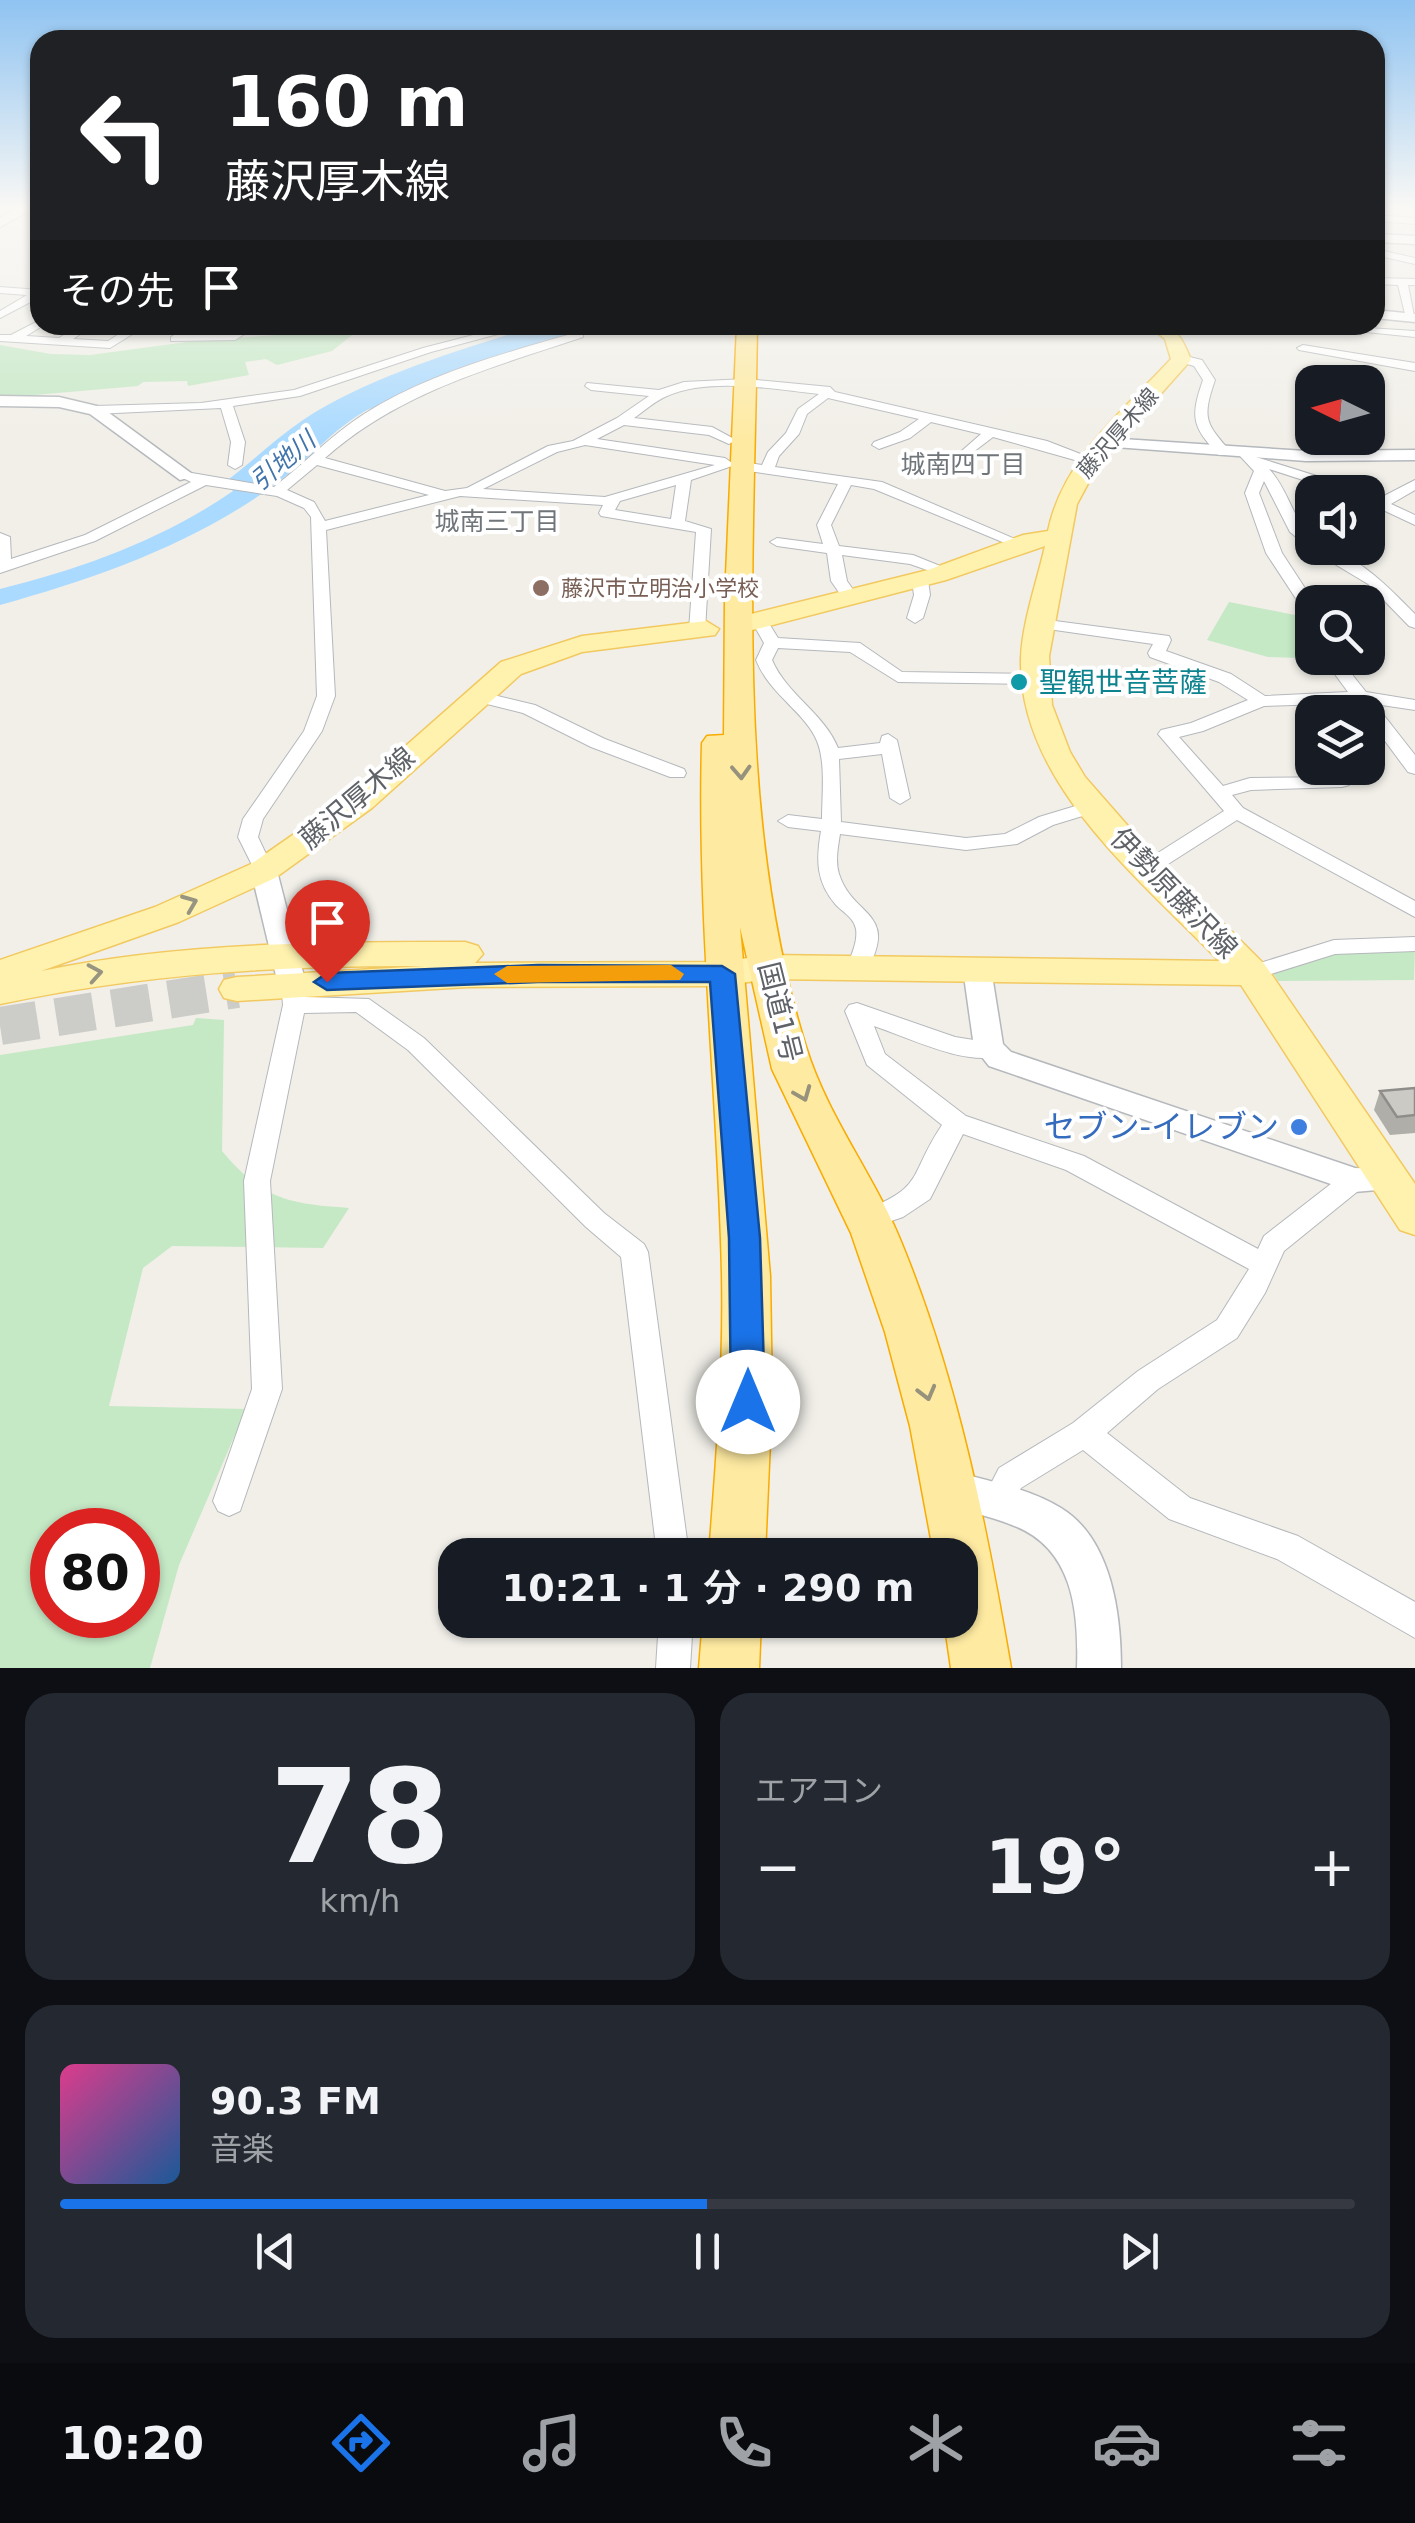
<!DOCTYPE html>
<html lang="ja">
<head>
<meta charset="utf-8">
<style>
	:root { --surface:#171b24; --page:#242831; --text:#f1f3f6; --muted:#9ea1a6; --line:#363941; --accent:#1a73e8 }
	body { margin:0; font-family:"DejaVu Sans","Noto Sans JP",sans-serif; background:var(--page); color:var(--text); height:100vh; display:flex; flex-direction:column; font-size:38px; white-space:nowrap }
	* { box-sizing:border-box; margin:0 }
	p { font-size:32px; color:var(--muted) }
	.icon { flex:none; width:55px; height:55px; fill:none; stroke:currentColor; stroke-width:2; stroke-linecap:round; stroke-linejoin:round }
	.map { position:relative; height:1668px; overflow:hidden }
	.drawer { display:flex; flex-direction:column; gap:25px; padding:25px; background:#0d0f14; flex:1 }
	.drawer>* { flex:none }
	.top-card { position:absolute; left:30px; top:30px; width:1355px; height:305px; border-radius:30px; box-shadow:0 2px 8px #0004; background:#202124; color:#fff; overflow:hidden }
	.needle { width:65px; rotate:275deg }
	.tools { position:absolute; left:1295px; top:365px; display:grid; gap:20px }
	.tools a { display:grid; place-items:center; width:90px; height:90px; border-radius:20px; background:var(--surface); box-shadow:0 2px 8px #0004; font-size:50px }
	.speed { position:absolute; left:30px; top:1508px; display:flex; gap:20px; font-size:50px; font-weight:700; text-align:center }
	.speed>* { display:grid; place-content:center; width:130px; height:130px; border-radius:50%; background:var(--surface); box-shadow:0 2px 8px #0004; line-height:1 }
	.speed .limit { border:15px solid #d22; background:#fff; color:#111 }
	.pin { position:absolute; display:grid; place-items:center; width:85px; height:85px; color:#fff; margin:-102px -42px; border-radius:50% 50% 50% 0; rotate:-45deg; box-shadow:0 0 10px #0007 }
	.pin .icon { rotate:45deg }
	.me { position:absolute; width:110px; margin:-55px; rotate:0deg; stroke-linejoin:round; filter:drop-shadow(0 0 8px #0008) }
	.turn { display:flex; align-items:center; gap:35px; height:210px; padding:0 30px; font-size:45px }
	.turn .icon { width:130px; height:130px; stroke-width:2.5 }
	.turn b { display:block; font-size:70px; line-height:85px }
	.then { display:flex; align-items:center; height:95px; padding:0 30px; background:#0003; gap:20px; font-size:38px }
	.big { font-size:75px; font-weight:600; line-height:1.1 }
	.drawer .tile { flex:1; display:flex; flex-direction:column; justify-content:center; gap:15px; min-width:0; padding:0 35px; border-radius:30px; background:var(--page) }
	.drawer .dial { align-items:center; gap:0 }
	.dial b { font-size:130px; line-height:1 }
	.song { display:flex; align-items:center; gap:30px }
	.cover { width:120px; height:120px; border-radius:15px; background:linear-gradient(135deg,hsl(330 70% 55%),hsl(210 70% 35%)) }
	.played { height:10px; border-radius:5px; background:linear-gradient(90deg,var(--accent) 50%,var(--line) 50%) }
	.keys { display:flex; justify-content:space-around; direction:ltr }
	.heat { display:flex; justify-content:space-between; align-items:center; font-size:55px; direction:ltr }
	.drawer .tiles { flex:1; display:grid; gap:25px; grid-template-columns:1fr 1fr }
	.tile:last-child { grid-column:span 2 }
	.trip { position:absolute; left:438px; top:1538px; width:540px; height:100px; border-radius:30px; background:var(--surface); box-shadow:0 2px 8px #0004; font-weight:600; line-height:100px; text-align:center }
	.dock { display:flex; height:160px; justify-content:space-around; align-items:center; background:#090b0e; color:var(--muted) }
	.dock .icon { width:70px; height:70px }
	.dock .active { color:var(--accent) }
	.dock b { font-size:45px; color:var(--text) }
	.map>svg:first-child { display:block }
	.green { fill:#c5e8c5; fill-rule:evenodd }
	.water { fill:#aadaff }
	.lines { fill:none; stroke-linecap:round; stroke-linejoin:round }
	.primary-tunnel { stroke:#ccccc8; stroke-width:38; stroke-dasharray:38 19; stroke-linecap:butt }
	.minor-casing { stroke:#b5b8bc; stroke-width:2 }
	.tertiary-casing { stroke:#b5b8bc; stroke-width:3 }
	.primary-casing { stroke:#f2c960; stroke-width:3 }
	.trunk-casing { stroke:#f9ab00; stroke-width:3 }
	.minor { fill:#fff; fill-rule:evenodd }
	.tertiary { fill:#fff; fill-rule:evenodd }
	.primary { fill:#fff2af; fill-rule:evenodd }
	.trunk { fill:#feeaa1; fill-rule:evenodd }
	.wall { fill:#afaea9 }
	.building { fill:#cccac5; stroke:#8f8d8a; stroke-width:2.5 }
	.oneway { stroke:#97927c }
	.oneway2 { stroke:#979581 }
	.route { fill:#1a73e8; stroke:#114b97; stroke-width:2.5 }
	.slow { fill:#f59e0b }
	.education-dot { fill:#8d6e63; stroke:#fff; stroke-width:4 }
	.culture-dot { fill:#0f9aa8; stroke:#fff; stroke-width:4 }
	.shop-dot { fill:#3f7fe0; stroke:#fff; stroke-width:4 }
	.labels { text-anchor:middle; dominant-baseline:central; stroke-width:8; stroke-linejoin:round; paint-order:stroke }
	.far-street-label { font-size:22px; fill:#5f6368; stroke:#fff }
	.far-education-label { font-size:22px; fill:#785e54; stroke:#fff; text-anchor:start }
	.far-water-label { font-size:25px; font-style:italic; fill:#4174aa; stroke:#fff }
	.far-neighbourhood-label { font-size:25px; fill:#70757a; stroke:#fff }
	.culture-label { font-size:28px; fill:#0d838f; stroke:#fff; text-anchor:start }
	.street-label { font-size:28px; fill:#5f6368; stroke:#fff }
	.near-shop-label { font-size:32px; fill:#366cbe; stroke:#fff; text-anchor:end }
</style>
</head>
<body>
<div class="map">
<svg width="1415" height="1668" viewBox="0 0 1415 1668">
	<rect width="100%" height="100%" fill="#f1efe8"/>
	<g class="green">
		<polygon points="325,325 411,325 356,332 332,351 277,365 266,359 245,362 249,375 188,386 187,381 143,382 138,386 0,398 0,345 51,354 90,355 187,342 315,332"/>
		<polygon points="1229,602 1310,618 1312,658 1326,659 1268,657 1207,640"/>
		<polygon points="1415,948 1414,980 1278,981 1272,972 1324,955"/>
		<path d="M 196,1018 L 224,1020 L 222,1151 C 262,1199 288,1204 349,1208 L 323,1248 L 172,1246 L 143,1268 L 109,1406 L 246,1409 L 179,1565 L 150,1668 L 0,1668 L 0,1055 L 193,1025 ZM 52,1530 L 138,1530 L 138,1615 L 52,1615 Z"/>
	</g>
	<path class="water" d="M 539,325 L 603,325 L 543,341 L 367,410 C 333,429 310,458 278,482 C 197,543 97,578 0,605 L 0,589 C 81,569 164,539 233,491 L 225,482 C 252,462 276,438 303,420 C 370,376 463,349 539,325 Z"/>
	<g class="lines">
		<polyline class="primary-tunnel" points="0,1026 237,989"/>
		<defs>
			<g id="minor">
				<polygon points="1375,215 1415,218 1415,224 1375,221"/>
				<polygon points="1375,249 1415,258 1415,264 1375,255"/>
				<polygon points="1375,278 1415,279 1415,285 1408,285 1415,321 1406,318 1398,285 1375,284"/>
				<polygon points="0,287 40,290 40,297 0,318 0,311 27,295 0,293"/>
				<polygon points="40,320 40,325 44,325 26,336 59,338 80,325 94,325 73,339 108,341 133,325 147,325 110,348 0,341 0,335 11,335"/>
				<polygon points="189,325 203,325 189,335 232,334 245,325 259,325 235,340 171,341 171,337"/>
				<polygon points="299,325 292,329 286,326 287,325"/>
				<polygon points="512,325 531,325 431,352 300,396 233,406 245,442 242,465 235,469 228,465 231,442 221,408 95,414 89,410 95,406 201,403 294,390 423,348"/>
				<polygon points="1321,325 1415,331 1415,337 1327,328"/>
				<path d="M 579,332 L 583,333 L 583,337 C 491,368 399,392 325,458 L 445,491 L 467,488 L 548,446 L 573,441 L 617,418 L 649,396 L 591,390 L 585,386 L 587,383 L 659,390 L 684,382 L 746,379 L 830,387 L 835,392 L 1047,441 L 1096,460 L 1089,464 L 993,437 L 964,459 L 957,455 L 981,434 L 931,422 L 910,438 L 879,449 L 872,445 L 874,442 L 900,432 L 919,419 L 828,398 L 807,414 L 799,434 L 779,456 L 775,467 L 882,482 L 1029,545 L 1022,549 L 1017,548 L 874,489 L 851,485 L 831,525 L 839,546 L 913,555 L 955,572 L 947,577 L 910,564 L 842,555 L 847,581 L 859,598 L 851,603 L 845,601 L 831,581 L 827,553 L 777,546 L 770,542 L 777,538 L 823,544 L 817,525 L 838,484 L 742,470 L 735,466 L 742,462 L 762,465 L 768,452 L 786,433 L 798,409 L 819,394 C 775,389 708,377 667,396 C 655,401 644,411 634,418 L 712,427 L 736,440 L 729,444 L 709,435 L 624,425 L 597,439 L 725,458 L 735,465 L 691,480 L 685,521 L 711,529 L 705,630 L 697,635 L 689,630 L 696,532 L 601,516 L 599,513 L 603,505 L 460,496 L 326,530 L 335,696 L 322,731 L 263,819 L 258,837 L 274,871 L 271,875 L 257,875 L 238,837 L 243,819 L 304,731 L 317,696 L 311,517 L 304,508 L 277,496 L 206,485 L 95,541 L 0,573 L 0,533 L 10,537 L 11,559 L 85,535 L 191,482 L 179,476 L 186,472 L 274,487 C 305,463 331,435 364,414 C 427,374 507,352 579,332 ZM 585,445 L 715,465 L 605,497 L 483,489 L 557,452 ZM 317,465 L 429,495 L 325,521 L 314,502 L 287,490 ZM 676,485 L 671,519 L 615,510 L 620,501 Z"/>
				<polygon points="1303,345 1415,363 1415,371 1299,350 1297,348"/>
				<path d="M 1181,355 L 1202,360 L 1215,380 C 1202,418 1205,423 1231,452 L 1229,455 L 1219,455 C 1192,427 1190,417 1203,380 L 1194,366 L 1177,361 L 1177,357 Z"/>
				<path d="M 1240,450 L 1250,450 L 1256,457 L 1358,489 L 1360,492 L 1340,492 L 1269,469 C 1288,489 1292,518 1312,537 L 1312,548 C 1353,548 1388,587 1415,614 L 1415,628 L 1409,626 L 1368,584 L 1313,551 L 1290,532 L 1264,481 L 1259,493 L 1282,553 L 1314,602 L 1312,616 L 1306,614 L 1266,553 L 1245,493 L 1254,471 L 1240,456 Z"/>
				<polygon points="1415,480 1415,490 1391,504 1415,515 1415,525 1368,503 1368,494 1380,498"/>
				<polygon points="920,575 928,580 930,595 923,618 915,623 907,618 914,595 912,580"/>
				<path d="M 759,615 L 765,617 L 778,638 L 860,643 L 902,672 L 1035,674 L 1044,679 L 1035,684 L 898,682 L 850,652 L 778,648 L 772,660 C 787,695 824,713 838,748 L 880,743 L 882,736 L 888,734 L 897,740 L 910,798 L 900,804 L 890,798 L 882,754 L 839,759 L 841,822 L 966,838 L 1005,834 L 1039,817 L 1092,801 L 1102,807 L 1099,811 L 1053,825 L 1017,844 L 966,850 L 840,834 C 838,847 835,861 839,874 C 853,918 900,911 866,972 L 850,972 L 847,967 C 851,955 858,942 856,929 C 854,918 844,913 836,905 C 816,882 816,860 821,831 L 788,827 L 778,821 L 788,815 L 822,819 C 822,795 826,763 817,741 C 805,712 770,695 756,660 L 764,643 L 751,620 Z"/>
				<polygon points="1040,619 1169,636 1171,640 1166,651 1231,674 1265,696 1348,692 1323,658 1339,658 1366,692 1415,700 1415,710 1375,704 1415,755 1415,774 1408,772 1368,718 1368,712 1363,712 1356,703 1264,706 1203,731 1179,737 1223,786 1250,778 1349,777 1352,781 1349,785 1342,787 1251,790 1232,795 1243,808 1415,901 1415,917 1237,820 1165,866 1137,867 1134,863 1137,859 1153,856 1224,811 1158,734 1161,730 1191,723 1248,700 1219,682 1150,657 1148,653 1153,644 1034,627 1034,621"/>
				<polygon points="477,691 535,705 605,739 684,769 686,773 684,777 670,777 591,747 523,713 471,700 468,696"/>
				<polygon points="1415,937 1415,951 1335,954 1252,980 1244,978 1241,973 1244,968 1334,940"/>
				<polygon points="293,985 301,988 305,997 369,999 424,1038 604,1213 644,1244 648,1252 689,1555 657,1555 621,1257 586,1227 408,1050 356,1012 304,1013 270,1181 282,1389 240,1511 229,1516 218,1511 213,1501 252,1389 244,1181 283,1005 282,993 285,988"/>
				<path d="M 857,1003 L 955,1037 L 999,1044 L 1003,1050 L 999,1056 C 965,1066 907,1037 874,1026 L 885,1054 L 966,1116 L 1084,1156 L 1258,1249 L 1264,1236 L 1345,1173 L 1354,1170 L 1363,1173 L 1367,1180 L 1363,1187 L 1284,1251 L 1265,1293 L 1237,1338 L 1158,1389 L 1107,1433 L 1190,1498 L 1298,1536 L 1415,1602 L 1415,1638 L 1277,1559 L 1169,1519 L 1083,1450 L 1021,1488 L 1008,1513 L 997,1518 L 986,1513 L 981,1503 L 999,1468 L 1073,1423 L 1138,1371 L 1217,1320 L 1249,1269 L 1066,1170 L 963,1134 L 930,1199 L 903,1217 L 868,1229 L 859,1226 L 855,1219 L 859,1212 C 927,1187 907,1177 942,1125 L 867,1065 L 845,1011 L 849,1005 Z"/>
				<polygon points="659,1620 693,1620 690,1668 656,1668"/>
			</g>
			<g id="tertiary">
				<polygon points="19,208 34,208 0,227 0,218"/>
				<polygon points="1375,234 1415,236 1415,244 1375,242"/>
				<polygon points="1375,310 1415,314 1415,322 1375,318"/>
				<polygon points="0,396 59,397 101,407 195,476 180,480 90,414 59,407 0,406"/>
				<polygon points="1107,438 1306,451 1415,450 1415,460 1306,461 1101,446 1099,443"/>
				<polygon points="264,863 277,871 306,984 302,991 282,991 278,984 251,871"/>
				<polygon points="977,960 987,963 991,969 1003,1044 1011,1052 1355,1168 1401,1170 1406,1179 1401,1188 1354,1192 989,1066 974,1047 963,969 967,963"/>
				<path d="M 952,1471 C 988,1481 1028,1488 1061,1508 C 1112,1539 1121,1615 1121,1668 L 1077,1668 C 1079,1611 1073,1547 1012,1525 C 988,1515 962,1511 938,1502 L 932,1489 L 938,1476 Z"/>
			</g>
			<path id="primary" d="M 1148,325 C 1176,325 1181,335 1191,360 L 1099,463 L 1077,504 L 1049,656 L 1052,705 L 1070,752 L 1085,777 L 1142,842 L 1265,965 L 1415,1184 L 1415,1235 L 1400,1230 L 1241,985 L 768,979 L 722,986 L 468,987 L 237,1001 L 224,998 L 219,989 L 224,980 L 237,977 L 425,966 C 281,965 141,974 0,1004 L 0,960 L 155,907 L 251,864 L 350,795 L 501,662 L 582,636 L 706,621 L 719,629 L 715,635 L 582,652 L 521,674 L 372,808 L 275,878 L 179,922 L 41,971 C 180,942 323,942 465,942 L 478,946 L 483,954 L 475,963 L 722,962 L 768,955 L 1219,961 C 1140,879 1018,782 1021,659 C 1022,623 1037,582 1045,546 L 946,580 L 761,628 L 752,630 L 739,622 L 743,616 L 928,570 L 1023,535 L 1048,531 C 1063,459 1123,411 1171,359 L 1165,339 Z"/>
			<g id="trunk">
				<path d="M 737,325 L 757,325 C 754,564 734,815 806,1047 C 828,1118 875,1176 902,1244 C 958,1381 986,1523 1011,1668 L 951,1668 L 944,1620 L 960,1620 L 960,1555 L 934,1555 L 910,1426 L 885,1332 L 851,1233 L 772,1069 L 740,927 L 770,1276 L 772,1396 L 765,1555 L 709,1555 C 716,1462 724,1368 722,1274 C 718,1097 697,921 702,743 L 707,736 L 724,735 L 725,597 Z"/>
				<polygon points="703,1620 761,1620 759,1668 699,1668"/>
			</g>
		</defs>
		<use href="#minor" class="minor-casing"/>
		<use href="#tertiary" class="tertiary-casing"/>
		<use href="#primary" class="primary-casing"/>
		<use href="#trunk" class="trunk-casing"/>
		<use href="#minor" class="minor"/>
		<use href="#tertiary" class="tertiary"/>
		<use href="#primary" class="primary"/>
		<use href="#trunk" class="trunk"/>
	</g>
	<polygon class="wall" points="1415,1088 1415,1133 1390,1135 1374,1110 1380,1091"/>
	<polygon class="building" points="1415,1088 1415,1115 1397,1117 1380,1091"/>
	<defs><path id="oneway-chevron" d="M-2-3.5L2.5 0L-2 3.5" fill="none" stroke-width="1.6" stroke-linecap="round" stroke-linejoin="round" transform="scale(2.5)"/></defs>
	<g class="oneway">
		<use href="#oneway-chevron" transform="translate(741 772) rotate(87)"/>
		<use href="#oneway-chevron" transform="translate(803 1094) rotate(68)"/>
		<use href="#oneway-chevron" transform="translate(927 1393) rotate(75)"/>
	</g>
	<g class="oneway2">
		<use href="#oneway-chevron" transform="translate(190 903) rotate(-22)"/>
		<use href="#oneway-chevron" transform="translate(95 973) rotate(-10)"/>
	</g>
	<linearGradient id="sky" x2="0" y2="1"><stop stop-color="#8fc3f1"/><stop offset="0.47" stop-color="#f9f8f5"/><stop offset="1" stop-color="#f9f8f5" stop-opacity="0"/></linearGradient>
	<rect width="1415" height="442" fill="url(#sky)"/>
	<polygon class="route" points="538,965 722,966 735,974 760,1238 765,1402 760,1412 748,1416 736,1412 731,1402 729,1238 710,982 538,982 327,990 314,982 327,973"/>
	<polygon class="slow" points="671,965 684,974 680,980 507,983 494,974 507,966"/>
	<circle class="education-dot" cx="541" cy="588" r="10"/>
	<circle class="culture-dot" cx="1019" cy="682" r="10"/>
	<circle class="shop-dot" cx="1299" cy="1127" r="10"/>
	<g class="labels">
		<g class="far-street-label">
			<text transform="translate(1118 433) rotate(-49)">藤沢厚木線</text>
		</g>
		<g class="far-education-label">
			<text x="561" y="588">藤沢市立明治小学校</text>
		</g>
		<g class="far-water-label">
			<text transform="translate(283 461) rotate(-40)">引地川</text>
		</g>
		<g class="far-neighbourhood-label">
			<text x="963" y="464">城南四丁目</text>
			<text x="497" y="521">城南三丁目</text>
		</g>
		<g class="culture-label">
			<text x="1039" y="682">聖観世音菩薩</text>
		</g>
		<g class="street-label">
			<text transform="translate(357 798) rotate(-40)">藤沢厚木線</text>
			<text transform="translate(1174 893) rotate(46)">伊勢原藤沢線</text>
			<text transform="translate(780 1012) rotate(76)">国道1号</text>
		</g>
		<g class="near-shop-label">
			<text x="1279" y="1127">セブン-イレブン</text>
		</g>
	</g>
</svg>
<div class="tools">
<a><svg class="needle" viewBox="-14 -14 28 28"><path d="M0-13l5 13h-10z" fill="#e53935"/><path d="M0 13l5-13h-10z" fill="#9ea1a6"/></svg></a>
<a><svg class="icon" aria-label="sound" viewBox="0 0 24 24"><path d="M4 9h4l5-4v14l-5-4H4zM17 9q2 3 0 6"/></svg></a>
<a><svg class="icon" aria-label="search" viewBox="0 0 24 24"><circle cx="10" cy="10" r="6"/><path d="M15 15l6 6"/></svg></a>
<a><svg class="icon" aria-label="layers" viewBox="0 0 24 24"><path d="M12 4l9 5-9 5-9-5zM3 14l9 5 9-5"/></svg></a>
</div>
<div class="speed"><div class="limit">80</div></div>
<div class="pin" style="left:327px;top:982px;background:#d93025"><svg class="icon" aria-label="arrive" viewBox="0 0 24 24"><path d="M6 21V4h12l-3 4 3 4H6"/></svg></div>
<svg class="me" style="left:748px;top:1402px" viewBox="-20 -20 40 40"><circle r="19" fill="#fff"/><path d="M0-13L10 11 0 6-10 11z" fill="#1a73e8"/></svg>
<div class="trip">10:21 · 1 分 · 290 m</div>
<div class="top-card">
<div class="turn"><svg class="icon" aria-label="left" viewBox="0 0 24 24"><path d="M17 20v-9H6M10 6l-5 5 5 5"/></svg><div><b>160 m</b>藤沢厚木線</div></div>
<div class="then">その先<svg class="icon" aria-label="arrive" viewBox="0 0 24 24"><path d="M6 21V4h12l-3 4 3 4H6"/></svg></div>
</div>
</div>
<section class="drawer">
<div class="tiles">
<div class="tile dial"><b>78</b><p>km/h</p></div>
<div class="tile"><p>エアコン</p>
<div class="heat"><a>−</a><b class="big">19°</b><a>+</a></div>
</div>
<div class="tile">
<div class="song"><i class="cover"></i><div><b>90.3 FM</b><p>音楽</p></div></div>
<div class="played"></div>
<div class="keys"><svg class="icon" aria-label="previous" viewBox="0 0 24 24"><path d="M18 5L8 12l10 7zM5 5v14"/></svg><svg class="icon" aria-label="pause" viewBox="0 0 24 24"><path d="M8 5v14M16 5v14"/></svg><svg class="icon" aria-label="next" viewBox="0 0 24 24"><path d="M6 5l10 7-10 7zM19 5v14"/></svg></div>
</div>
</div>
</section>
<nav class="dock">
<b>10:20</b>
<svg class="icon active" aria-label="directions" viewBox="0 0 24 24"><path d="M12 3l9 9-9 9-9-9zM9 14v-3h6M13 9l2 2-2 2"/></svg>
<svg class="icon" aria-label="music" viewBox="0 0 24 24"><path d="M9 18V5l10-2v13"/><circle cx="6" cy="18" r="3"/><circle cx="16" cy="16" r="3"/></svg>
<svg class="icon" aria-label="phone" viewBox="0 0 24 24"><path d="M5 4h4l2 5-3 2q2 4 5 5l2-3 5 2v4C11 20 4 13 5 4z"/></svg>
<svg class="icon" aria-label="climate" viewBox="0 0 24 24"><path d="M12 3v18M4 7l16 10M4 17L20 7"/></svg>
<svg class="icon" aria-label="car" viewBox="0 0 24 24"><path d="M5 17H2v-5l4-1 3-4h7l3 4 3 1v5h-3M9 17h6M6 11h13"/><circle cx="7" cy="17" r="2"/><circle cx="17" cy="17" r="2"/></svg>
<svg class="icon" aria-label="filters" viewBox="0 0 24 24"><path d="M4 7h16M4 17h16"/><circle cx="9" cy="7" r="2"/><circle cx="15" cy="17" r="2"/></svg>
</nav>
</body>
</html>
